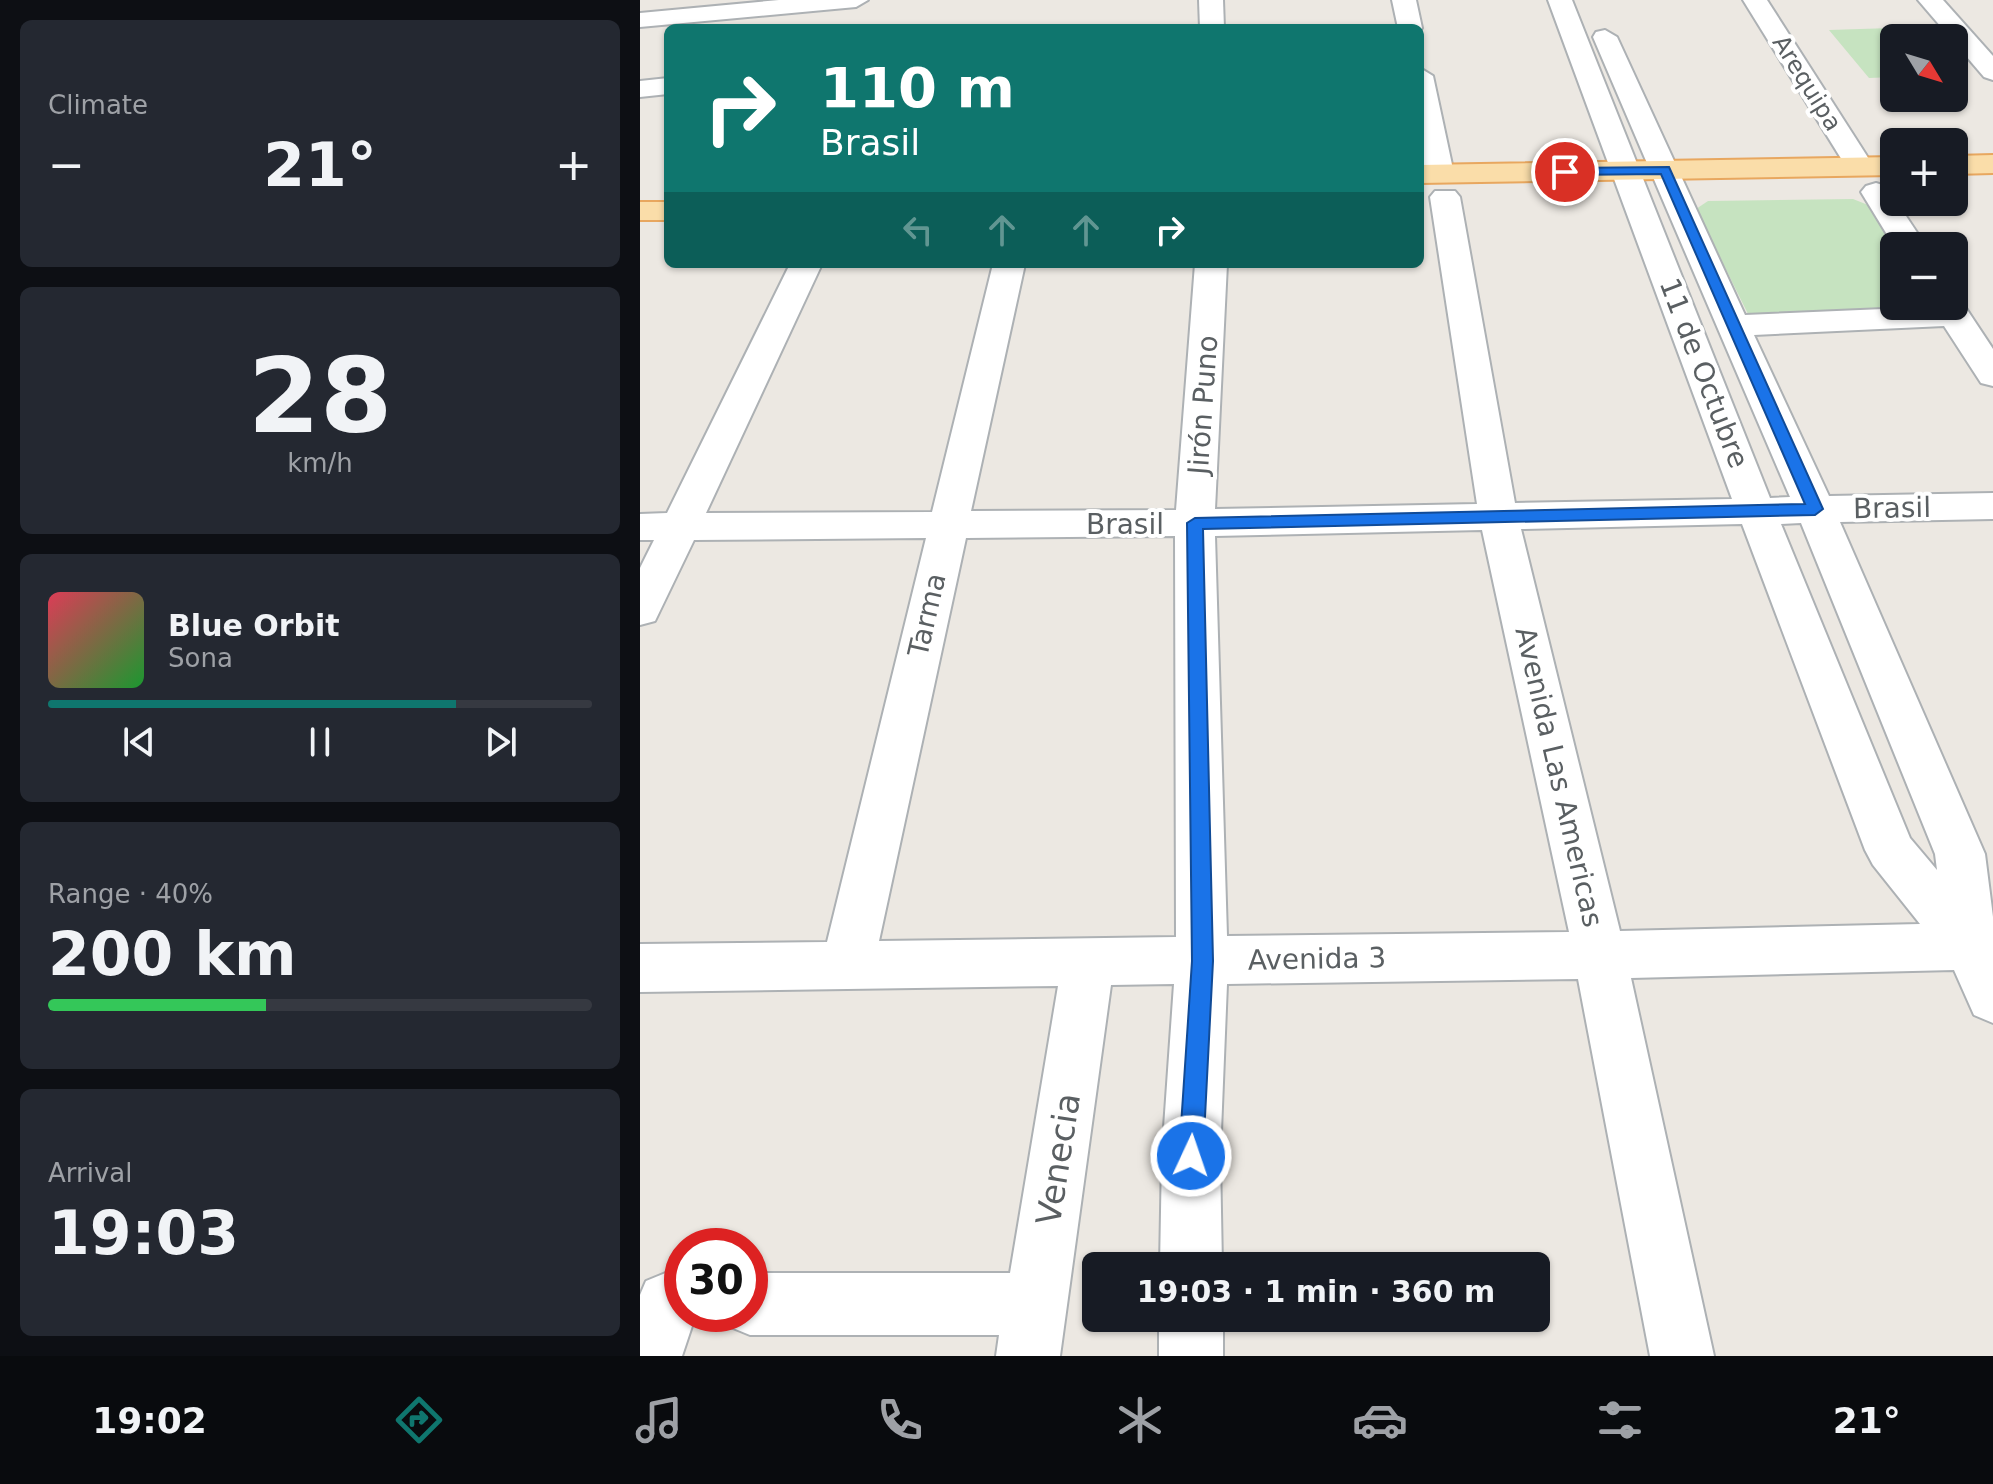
<!DOCTYPE html>
<html lang="en">
<head>
<meta charset="utf-8">
<style>
	:root { --surface:#171b24; --page:#242831; --text:#f1f3f6; --muted:#9ea1a6; --line:#363941; --accent:#0f766e }
	body { margin:0; font-family:"DejaVu Sans",sans-serif; background:var(--page); color:var(--text); height:100vh; display:flex; flex-direction:column; font-size:30px; white-space:nowrap }
	* { box-sizing:border-box; margin:0 }
	p { font-size:26px; color:var(--muted) }
	.icon { flex:none; width:44px; height:44px; fill:none; stroke:currentColor; stroke-width:2; stroke-linecap:round; stroke-linejoin:round }
	.map { position:relative; flex:1; overflow:hidden }
	.details { display:flex; flex-direction:column; gap:20px; padding:20px; background:#0d0f14; width:640px }
	.details>* { flex:none }
	.hud { position:absolute; left:24px; top:24px; width:760px; height:244px; border-radius:12px; box-shadow:0 2px 6px #0004; background:#0f766e; color:#fff; overflow:hidden }
	.needle { width:52px; rotate:128deg }
	.controls { position:absolute; left:1240px; top:24px; display:grid; gap:16px }
	.controls a { display:grid; place-items:center; width:88px; height:88px; border-radius:12px; background:var(--surface); box-shadow:0 2px 6px #0004; font-size:40px }
	.speed { position:absolute; left:24px; top:1228px; display:flex; gap:16px; font-size:40px; font-weight:700; text-align:center }
	.speed>* { display:grid; place-content:center; width:104px; height:104px; border-radius:50%; background:var(--surface); box-shadow:0 2px 6px #0004; line-height:1 }
	.speed .limit { border:12px solid #d22; background:#fff; color:#111 }
	.pin { position:absolute; display:grid; place-items:center; width:68px; height:68px; color:#fff; margin:-34px; border:4px solid #fff; border-radius:50%; box-shadow:0 2px 8px #0007 }
	.me { position:absolute; width:88px; margin:-44px; rotate:3deg; stroke-linejoin:round; filter:drop-shadow(0 0 6px #0008) }
	.turn { display:flex; align-items:center; gap:28px; height:168px; padding:0 24px; font-size:36px }
	.turn .icon { width:104px; height:104px; stroke-width:2.5 }
	.turn b { display:block; font-size:56px; line-height:68px }
	.lanes { display:flex; align-items:center; height:76px; padding:0 24px; background:#0003; justify-content:center; gap:40px; direction:ltr }
	.lanes .off { opacity:.35 }
	.big { font-size:60px; font-weight:600; line-height:1.1 }
	.details .tile { flex:1; display:flex; flex-direction:column; justify-content:center; gap:12px; min-width:0; padding:0 28px; border-radius:12px; background:var(--page) }
	.details .dial { align-items:center; gap:0 }
	.dial b { font-size:104px; line-height:1 }
	.song { display:flex; align-items:center; gap:24px }
	.cover { width:96px; height:96px; border-radius:12px; background:linear-gradient(135deg,hsl(350 70% 55%),hsl(130 70% 35%)) }
	.played { height:8px; border-radius:4px; background:linear-gradient(90deg,var(--accent) 75%,var(--line) 75%) }
	.keys { display:flex; justify-content:space-around; direction:ltr }
	.heat { display:flex; justify-content:space-between; align-items:center; font-size:44px; direction:ltr }
	.charge { height:12px; border-radius:6px; background:linear-gradient(90deg,#34c759 40%,var(--line) 0) }
	.trip { position:absolute; left:442px; top:1252px; width:468px; height:80px; border-radius:12px; background:var(--surface); box-shadow:0 2px 6px #0004; font-weight:600; line-height:80px; text-align:center }
	.menu { display:flex; height:128px; justify-content:space-around; align-items:center; background:#090b0e; color:var(--muted) }
	.menu .icon { width:56px; height:56px }
	.menu .selected { color:var(--accent) }
	.menu b { font-size:36px; color:var(--text) }
	main { display:flex; flex:1; min-height:0 }
	.map>svg:first-child { display:block }
	.green { fill:#c6e3c0 }
	.lines { fill:none; stroke-linecap:round; stroke-linejoin:round }
	.minor-casing { stroke:#adb1b4; stroke-width:4 }
	.major-casing { stroke:#e8a75f; stroke-width:4 }
	.minor { fill:#fff; fill-rule:evenodd }
	.major { fill:#fadda9; fill-rule:evenodd }
	.route { fill:#1a73e8; stroke:#114b97; stroke-width:2 }
	.labels { text-anchor:middle; dominant-baseline:central; stroke-width:8; stroke-linejoin:round; paint-order:stroke }
	.far-street-label { font-size:24px; fill:#5a5f62; stroke:#fff }
	.street-label { font-size:28px; fill:#5a5f62; stroke:#fff }
	.near-street-label { font-size:34px; fill:#5a5f62; stroke:#fff }
</style>
</head>
<body>
<main>
<section class="details">
<div class="tile"><p>Climate</p>
<div class="heat"><a>−</a><b class="big">21°</b><a>+</a></div>
</div>
<div class="tile dial"><b>28</b><p>km/h</p></div>
<div class="tile">
<div class="song"><i class="cover"></i><div><b>Blue Orbit</b><p>Sona</p></div></div>
<div class="played"></div>
<div class="keys"><svg class="icon" aria-label="previous" viewBox="0 0 24 24"><path d="M18 5L8 12l10 7zM5 5v14"/></svg><svg class="icon" aria-label="pause" viewBox="0 0 24 24"><path d="M8 5v14M16 5v14"/></svg><svg class="icon" aria-label="next" viewBox="0 0 24 24"><path d="M6 5l10 7-10 7zM19 5v14"/></svg></div>
</div>
<div class="tile"><p>Range · 40%</p><b class="big">200 km</b><div class="charge"></div></div>
<div class="tile"><p>Arrival</p><b class="big">19:03</b></div>
</section>
<div class="map">
<svg width="1353" height="1356" viewBox="0 0 1353 1356">
	<rect width="100%" height="100%" fill="#ece8e2"/>
	<g class="green">
		<polygon points="1251,28 1261,38 1254,38 1254,77 1229,78 1189,30"/>
		<polygon points="1213,199 1233,207 1254,246 1254,306 1294,306 1298,313 1110,318 1056,209 1068,201"/>
	</g>
	<g class="lines">
		<defs>
			<g id="minor">
				<polygon points="139,0 228,0 216,7 0,27 0,13"/>
				<polygon points="559,0 583,0 584,28 560,28"/>
				<polygon points="752,0 776,0 782,28 780,31 780,28 758,28"/>
				<path d="M 908,0 L 932,0 L 1130,498 L 1150,497 L 953,37 L 956,32 L 965,30 L 977,37 L 1105,315 L 1314,306 L 1314,298 L 1320,299 L 1353,349 L 1353,386 L 1341,383 L 1304,326 L 1114,335 L 1189,496 L 1353,493 L 1353,519 L 1200,522 L 1345,854 L 1353,917 L 1353,1023 L 1334,1015 L 1314,970 L 991,978 L 1074,1356 L 1010,1356 L 938,979 L 587,984 L 580,1156 L 582,1266 L 520,1266 L 522,1156 L 534,984 L 471,985 L 420,1356 L 356,1356 L 359,1335 L 110,1335 L 88,1326 L 83,1314 L 110,1314 L 110,1273 L 370,1273 L 418,986 L 0,992 L 0,944 L 187,942 L 286,538 L 54,540 L 15,621 L 0,625 L 0,568 L 14,540 L 0,540 L 0,514 L 27,513 L 150,264 L 182,264 L 66,513 L 292,512 L 353,264 L 385,264 L 331,511 L 536,510 L 555,264 L 587,264 L 575,509 L 837,504 L 790,197 L 795,191 L 815,191 L 820,197 L 875,503 L 1092,499 ZM 1161,523 L 1295,854 L 1297,870 L 1270,838 L 1141,524 ZM 1102,524 L 1225,850 L 1233,865 L 1280,924 L 980,931 L 881,529 ZM 842,530 L 929,932 L 587,936 L 575,536 ZM 535,536 L 536,937 L 239,941 L 326,538 Z"/>
				<polygon points="1103,0 1127,0 1234,167 1230,173 1210,173"/>
				<polygon points="1278,0 1303,0 1353,56 1353,80 1344,77"/>
				<path d="M 780,68 L 793,76 L 814,174 L 810,180 L 790,180 C 771,153 780,100 780,68 Z"/>
				<polygon points="28,78 28,94 0,97 0,81"/>
				<polygon points="1236,183 1246,186 1286,246 1254,246 1221,192 1226,186"/>
				<polygon points="28,1272 42,1277 42,1314 56,1314 42,1356 0,1356 0,1295 6,1281"/>
				<rect x="519" y="1318" width="64" height="38"/>
			</g>
			<g id="major">
				<polygon points="1353,155 1353,173 1314,174 1314,156"/>
				<polygon points="1254,157 1254,175 780,183 780,165"/>
				<rect x="0" y="202" width="28" height="18"/>
			</g>
		</defs>
		<use href="#minor" class="minor-casing"/>
		<use href="#major" class="major-casing"/>
		<use href="#minor" class="minor"/>
		<use href="#major" class="major"/>
	</g>
	<polygon class="route" points="1029,167 1183,509 1175,515 563,529 573,961 563,1156 560,1165 551,1168 542,1165 539,1156 552,961 547,523 555,518 1165,504 1021,174 925,175 919,172 925,168"/>
	<g class="labels">
		<g class="far-street-label">
			<text transform="translate(1167 83) rotate(58)">Arequipa</text>
		</g>
		<g class="street-label">
			<text transform="translate(1064 373) rotate(69)">11 de Octubre</text>
			<text transform="translate(563 405) rotate(-86)">Jirón Puno</text>
			<text transform="translate(1252 508) rotate(-1)">Brasil</text>
			<text x="485" y="524">Brasil</text>
			<text transform="translate(287 615) rotate(-77)">Tarma</text>
			<text transform="translate(919 777) rotate(77)">Avenida Las Americas</text>
			<text transform="translate(677 959) rotate(-1)">Avenida 3</text>
		</g>
		<g class="near-street-label">
			<text transform="translate(418 1159) rotate(-81)">Venecia</text>
		</g>
	</g>
</svg>
<div class="controls">
<a><svg class="needle" viewBox="-14 -14 28 28"><path d="M0-13l5 13h-10z" fill="#e53935"/><path d="M0 13l5-13h-10z" fill="#9ea1a6"/></svg></a>
<a>+</a>
<a>−</a>
</div>
<div class="speed"><div class="limit">30</div></div>
<div class="pin" style="left:925px;top:172px;background:#d93025"><svg class="icon" aria-label="arrive" viewBox="0 0 24 24"><path d="M6 21V4h12l-3 4 3 4H6"/></svg></div>
<svg class="me" style="left:551px;top:1156px" viewBox="-20 -20 40 40"><circle r="17" fill="#1a73e8" stroke="#fff" stroke-width="3"/><path d="M0-11L8 9 0 5-8 9z" fill="#fff"/></svg>
<div class="trip">19:03 · 1 min · 360 m</div>
<div class="hud">
<div class="turn"><svg class="icon" aria-label="right" viewBox="0 0 24 24"><path d="M7 20v-9h11M14 6l5 5-5 5"/></svg><div><b>110 m</b>Brasil</div></div>
<div class="lanes"><svg class="icon off" aria-label="left" viewBox="0 0 24 24"><path d="M17 20v-9H6M10 6l-5 5 5 5"/></svg><svg class="icon off" aria-label="ahead" viewBox="0 0 24 24"><path d="M12 20V5M6 11l6-6 6 6"/></svg><svg class="icon off" aria-label="ahead" viewBox="0 0 24 24"><path d="M12 20V5M6 11l6-6 6 6"/></svg><svg class="icon" aria-label="right" viewBox="0 0 24 24"><path d="M7 20v-9h11M14 6l5 5-5 5"/></svg></div>
</div>
</div>
</main>
<nav class="menu">
<b>19:02</b>
<svg class="icon selected" aria-label="directions" viewBox="0 0 24 24"><path d="M12 3l9 9-9 9-9-9zM9 14v-3h6M13 9l2 2-2 2"/></svg>
<svg class="icon" aria-label="music" viewBox="0 0 24 24"><path d="M9 18V5l10-2v13"/><circle cx="6" cy="18" r="3"/><circle cx="16" cy="16" r="3"/></svg>
<svg class="icon" aria-label="phone" viewBox="0 0 24 24"><path d="M5 4h4l2 5-3 2q2 4 5 5l2-3 5 2v4C11 20 4 13 5 4z"/></svg>
<svg class="icon" aria-label="climate" viewBox="0 0 24 24"><path d="M12 3v18M4 7l16 10M4 17L20 7"/></svg>
<svg class="icon" aria-label="car" viewBox="0 0 24 24"><path d="M5 17H2v-5l4-1 3-4h7l3 4 3 1v5h-3M9 17h6M6 11h13"/><circle cx="7" cy="17" r="2"/><circle cx="17" cy="17" r="2"/></svg>
<svg class="icon" aria-label="filters" viewBox="0 0 24 24"><path d="M4 7h16M4 17h16"/><circle cx="9" cy="7" r="2"/><circle cx="15" cy="17" r="2"/></svg>
<b>21°</b>
</nav>
</body>
</html>
